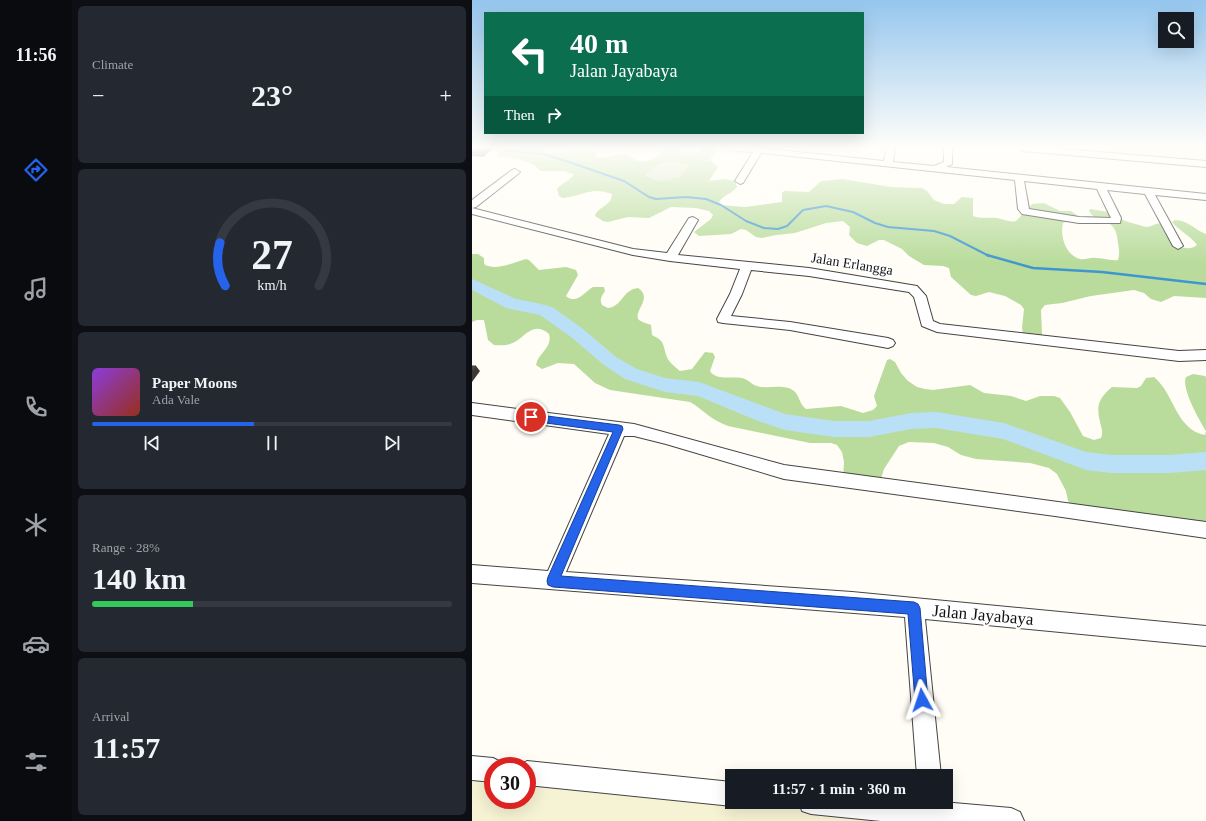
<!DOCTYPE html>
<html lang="en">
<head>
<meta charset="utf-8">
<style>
	:root { --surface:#171b24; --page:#242831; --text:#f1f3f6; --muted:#9ea1a6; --line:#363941; --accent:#2563eb }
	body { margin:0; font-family:"Times New Roman",serif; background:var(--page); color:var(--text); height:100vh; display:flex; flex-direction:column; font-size:15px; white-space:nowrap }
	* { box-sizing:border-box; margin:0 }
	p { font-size:13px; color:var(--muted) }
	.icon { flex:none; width:22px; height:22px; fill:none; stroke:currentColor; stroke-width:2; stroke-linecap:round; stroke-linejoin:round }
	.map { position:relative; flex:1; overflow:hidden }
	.drawer { display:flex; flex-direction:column; gap:6px; padding:6px; background:#0d0f14; width:400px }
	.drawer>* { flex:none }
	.guide { position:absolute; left:12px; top:12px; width:380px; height:122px; border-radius:0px; box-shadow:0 4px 16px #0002; background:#0b6e4f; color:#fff; overflow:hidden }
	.fabs { position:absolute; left:686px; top:12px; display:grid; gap:8px }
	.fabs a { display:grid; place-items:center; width:36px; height:36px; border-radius:0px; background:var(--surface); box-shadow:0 4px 16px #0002; font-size:20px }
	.speed { position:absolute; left:12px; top:757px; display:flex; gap:8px; font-size:20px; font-weight:700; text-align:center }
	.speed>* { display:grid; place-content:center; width:52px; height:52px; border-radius:50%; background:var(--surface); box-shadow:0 4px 16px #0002; line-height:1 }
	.speed .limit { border:6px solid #d22; background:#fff; color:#111 }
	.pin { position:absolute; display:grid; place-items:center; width:34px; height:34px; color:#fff; margin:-17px; border:2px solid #fff; border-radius:50%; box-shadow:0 1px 4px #0007 }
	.me { position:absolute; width:44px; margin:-22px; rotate:355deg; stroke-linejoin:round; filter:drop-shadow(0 0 3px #0008) }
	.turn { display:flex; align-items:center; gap:14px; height:84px; padding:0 20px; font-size:18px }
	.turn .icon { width:52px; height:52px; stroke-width:2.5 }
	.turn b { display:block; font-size:28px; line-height:34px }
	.then { display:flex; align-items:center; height:38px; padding:0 20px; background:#0003; gap:8px; font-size:15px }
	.big { font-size:30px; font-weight:800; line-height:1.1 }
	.drawer .tile { flex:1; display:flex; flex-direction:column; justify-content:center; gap:6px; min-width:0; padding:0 14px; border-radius:6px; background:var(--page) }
	.drawer .dial { align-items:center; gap:0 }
	.dial svg { height:104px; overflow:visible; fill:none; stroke:var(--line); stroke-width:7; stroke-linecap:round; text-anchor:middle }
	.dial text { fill:var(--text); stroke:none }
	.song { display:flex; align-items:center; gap:12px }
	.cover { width:48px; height:48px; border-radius:6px; background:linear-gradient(135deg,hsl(270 70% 55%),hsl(10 70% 35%)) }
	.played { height:4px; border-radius:2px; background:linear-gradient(90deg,var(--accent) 45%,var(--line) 45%) }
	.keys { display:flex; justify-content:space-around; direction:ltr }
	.heat { display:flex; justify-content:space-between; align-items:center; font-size:22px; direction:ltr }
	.charge { height:6px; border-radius:3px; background:linear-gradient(90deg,#34c759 28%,var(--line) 0) }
	.trip { position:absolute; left:253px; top:769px; width:228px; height:40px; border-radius:0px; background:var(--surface); box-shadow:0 4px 16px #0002; font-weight:800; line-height:40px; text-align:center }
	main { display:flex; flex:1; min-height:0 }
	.menu { display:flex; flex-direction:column; width:72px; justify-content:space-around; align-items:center; background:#090b0e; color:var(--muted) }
	.menu .icon { width:28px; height:28px }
	.menu .on { color:var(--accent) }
	.menu b { font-size:18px; color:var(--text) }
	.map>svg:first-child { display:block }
	.farmland { fill:#f6f3d4 }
	.forest { fill:#b9dc9c }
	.cemetery { fill:#d9e3c4 }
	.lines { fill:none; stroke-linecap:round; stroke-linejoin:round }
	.stream-far1 { stroke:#3f96cf; stroke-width:2 }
	.stream { stroke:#3f96cf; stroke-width:2.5 }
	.river { fill:#b9e0f7; fill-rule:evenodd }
	.minor-casing { stroke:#444; stroke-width:2 }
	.major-casing { stroke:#222; stroke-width:2 }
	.minor { fill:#fff; fill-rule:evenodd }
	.major { fill:#f9d66b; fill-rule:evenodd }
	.wall { fill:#4d4742 }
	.shaded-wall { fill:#3f3936 }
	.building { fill:#5a524d; stroke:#3f3936 }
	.route { fill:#2563eb; stroke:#184099 }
	.labels { text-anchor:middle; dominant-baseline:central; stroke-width:4; stroke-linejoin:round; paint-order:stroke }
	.street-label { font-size:14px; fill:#111; stroke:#fff }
	.near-street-label { font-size:17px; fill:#111; stroke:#fff }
</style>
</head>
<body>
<main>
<nav class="menu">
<b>11:56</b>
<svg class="icon on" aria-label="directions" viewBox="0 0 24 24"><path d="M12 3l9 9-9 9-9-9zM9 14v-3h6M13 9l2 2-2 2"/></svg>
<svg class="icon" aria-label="music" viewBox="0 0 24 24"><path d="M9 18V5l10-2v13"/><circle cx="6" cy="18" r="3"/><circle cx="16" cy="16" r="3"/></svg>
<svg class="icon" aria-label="phone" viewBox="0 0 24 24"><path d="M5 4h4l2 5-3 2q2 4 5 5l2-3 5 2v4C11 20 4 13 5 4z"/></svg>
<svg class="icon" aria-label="climate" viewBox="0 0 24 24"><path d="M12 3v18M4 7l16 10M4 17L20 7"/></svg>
<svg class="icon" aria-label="car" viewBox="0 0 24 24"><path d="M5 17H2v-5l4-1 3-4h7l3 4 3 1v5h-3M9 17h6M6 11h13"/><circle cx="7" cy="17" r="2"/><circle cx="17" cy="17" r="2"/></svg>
<svg class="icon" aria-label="filters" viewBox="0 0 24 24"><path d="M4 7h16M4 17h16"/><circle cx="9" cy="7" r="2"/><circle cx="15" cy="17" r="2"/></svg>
</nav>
<section class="drawer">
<div class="tile"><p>Climate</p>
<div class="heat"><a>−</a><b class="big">23°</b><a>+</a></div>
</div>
<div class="tile dial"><svg viewBox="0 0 100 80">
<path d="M14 69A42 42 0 1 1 86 69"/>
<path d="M14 69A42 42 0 0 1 10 36" stroke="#2563eb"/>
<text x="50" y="56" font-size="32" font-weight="700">27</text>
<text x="50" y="72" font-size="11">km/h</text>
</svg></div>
<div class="tile">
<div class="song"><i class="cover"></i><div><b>Paper Moons</b><p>Ada Vale</p></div></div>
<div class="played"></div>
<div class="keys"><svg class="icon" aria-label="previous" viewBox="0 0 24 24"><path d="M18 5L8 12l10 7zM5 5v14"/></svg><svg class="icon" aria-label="pause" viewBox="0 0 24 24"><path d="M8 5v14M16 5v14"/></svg><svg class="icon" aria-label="next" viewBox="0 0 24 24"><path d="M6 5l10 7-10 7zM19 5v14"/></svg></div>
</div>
<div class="tile"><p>Range · 28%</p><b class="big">140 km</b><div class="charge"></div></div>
<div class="tile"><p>Arrival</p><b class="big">11:57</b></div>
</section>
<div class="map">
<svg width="734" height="821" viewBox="0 0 734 821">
	<rect width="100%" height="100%" fill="#fffdf5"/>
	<g class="farmland">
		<polygon points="551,148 734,148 734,163 606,153"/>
		<polygon points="0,768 21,770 21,800 55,800 55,773 260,802 339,802 540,821 0,821"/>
	</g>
	<g class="forest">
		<path d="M 40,148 L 71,148 L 74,152 C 90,157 105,145 122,151 L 125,157 C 135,159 141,154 151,154 C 156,154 158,157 162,159 C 174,166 186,156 193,148 L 210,148 L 208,152 L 209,154 L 227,152 L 229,148 L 247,148 L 238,160 L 246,167 L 237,181 L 252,179 L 263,181 L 265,187 C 260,194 251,195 247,202 L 249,205 L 273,207 L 310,202 L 310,193 L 312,191 L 337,192 L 349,181 L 371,179 L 419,187 L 450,188 L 455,191 L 462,200 L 472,204 L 482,204 L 490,197 L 501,198 L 501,216 C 509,219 517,217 525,218 C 532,219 537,223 544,221 L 560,204 L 572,203 L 588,211 L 599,211 L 605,215 L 601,219 L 591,223 C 588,236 593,255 608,259 C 613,260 619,257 624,258 C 631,258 638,261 646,260 C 648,254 647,249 646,243 C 644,214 627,228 617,211 L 618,209 L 636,212 L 653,221 L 674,227 C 680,227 683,223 689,223 L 705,246 C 712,248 719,250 725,245 C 718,235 707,231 700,222 L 703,220 C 716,220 723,230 734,234 L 734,298 L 702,296 L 689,302 L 679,299 L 672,293 L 662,290 L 619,296 L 590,303 L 573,305 L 569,310 L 570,334 L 567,341 L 552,339 L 550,328 L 552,309 L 549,305 L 533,296 L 517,292 L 504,296 L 499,295 L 479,277 L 477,268 L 471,266 L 452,265 L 437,256 L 430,249 L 412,240 L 407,240 L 395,246 L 385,243 L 377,235 L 378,227 L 371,221 L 354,223 L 323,233 L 304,235 L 290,238 L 284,237 L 274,230 L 269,229 L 259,234 L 227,236 L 222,232 L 239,219 L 241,215 L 237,211 L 224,208 L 199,207 L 177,218 L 156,217 L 136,222 L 131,221 L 123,216 C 125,207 140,206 140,194 C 119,186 111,196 91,198 L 87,196 L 85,189 C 90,183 96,181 101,176 L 101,174 L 92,171 L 69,171 L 62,165 L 47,159 L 25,156 L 28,152 Z"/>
		<path d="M 0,254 L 6,254 L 12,258 L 12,264 C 23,272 42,262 54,259 L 57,260 L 67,270 L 94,267 L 104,270 L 106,275 L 94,296 C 105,305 112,292 121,287 L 132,287 L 133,291 C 130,296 127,299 130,305 L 136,308 C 151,306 150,290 166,288 C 182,298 160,312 167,320 C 170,322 176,324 179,325 L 180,335 C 194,342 190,344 195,357 C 196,361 204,368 208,371 L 220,369 L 233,352 L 241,353 L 243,357 L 238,371 C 244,381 260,376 270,378 C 277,379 279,386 289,387 C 299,388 313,384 322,391 C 328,396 327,404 334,409 L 369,406 L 391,413 L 401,410 L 405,406 L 402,396 L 415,360 L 418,359 L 423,362 L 429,373 L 436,381 L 445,387 L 453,389 L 461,390 L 498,385 L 512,393 L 539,396 L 554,401 L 568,396 L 582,396 L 588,398 L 598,412 L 611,436 L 622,440 L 629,438 C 631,433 630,430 629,426 C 624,407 625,400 640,387 L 665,388 L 669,386 L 674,378 L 682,377 C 702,393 704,430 733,435 L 734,431 C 727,420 709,388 714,377 L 721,374 L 733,376 L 734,377 L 734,530 L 605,511 L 596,501 L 594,491 L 585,474 L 577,468 L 558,463 L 504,459 L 489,455 L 476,447 L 462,443 L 437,442 L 427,446 L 412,469 L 407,485 L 371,480 L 372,462 L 370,452 L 365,445 L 359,443 L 338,443 L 256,426 C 239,420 233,411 218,402 L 138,390 L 123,383 L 102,364 L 86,363 L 70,369 L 64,365 C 66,353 81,348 77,334 C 60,319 52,340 38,344 C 33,346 27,345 22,345 L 16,340 L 12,320 L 5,320 L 0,322 Z"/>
	</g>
	<path class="cemetery" d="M 199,161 L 217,165 L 207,178 L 185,181 L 173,176 C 179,167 188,163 199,161 Z"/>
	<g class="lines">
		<polyline class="stream-far1" points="30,148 35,151 72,154 91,160 152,181 177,197 184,199 214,197 234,199 249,205 274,221 292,228 306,229 315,226 331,210 354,206 381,212 403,223 416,227 462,231 478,236 517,256"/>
		<polyline class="stream" points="515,255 561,268 630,272 734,284"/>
		<polygon class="river" points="0,279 44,299 65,303 80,307 111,329 144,357 165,369 193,378 227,382 313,414 362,421 397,421 439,413 464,412 532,423 614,452 640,455 698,455 734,452 734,470 698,473 640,473 614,470 531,439 464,428 439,429 397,437 362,437 313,430 286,421 226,396 193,392 153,379 132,365 99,337 68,315 34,308 0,290"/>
		<defs>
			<g id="minor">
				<path d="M 261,148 L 288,148 L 412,161 L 415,148 L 423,148 L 421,162 L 462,166 L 472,162 L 472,148 L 480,148 L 480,164 L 474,167 L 734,194 L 734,200 L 683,195 L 711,246 L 706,249 L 701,246 L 673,194 L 635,190 L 649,218 L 648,223 L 607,223 L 550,214 L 546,209 L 543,180 L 289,153 L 271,183 L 268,184 L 263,181 L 281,152 L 265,151 ZM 552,181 L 625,189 L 639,218 L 607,217 L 557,209 Z"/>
				<polygon points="547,148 578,148 734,161 734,167 551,151"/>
				<polygon points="43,169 48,172 46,174 4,207 0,208 161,249 195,253 217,218 221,217 226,220 206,255 337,268 445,286 454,296 461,321 468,324 707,351 734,350 734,360 707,361 465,332 450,326 442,297 437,292 337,276 279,270 270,294 259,316 318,322 416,338 421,340 423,343 421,346 416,348 318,330 251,323 246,322 245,319 258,294 268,269 198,261 161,255 0,214 0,200 40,170"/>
				<polygon points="0,403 162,424 312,465 734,522 734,538 583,516 312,479 194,444 162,436 152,436 94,572 380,592 734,626 734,646 453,619 469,776 445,776 433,617 0,583 0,565 76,571 137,434 0,415"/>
				<polygon points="0,756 21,758 29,762 31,766 21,766 21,782 0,780"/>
				<polygon points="55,761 260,782 260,802 269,802 260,806 55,785 55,766 46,766"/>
				<polygon points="327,802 470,802 539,808 548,812 552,821 409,821 339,814 330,811"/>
			</g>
			<polygon id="major" points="0,148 8,148 4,153 0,154"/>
		</defs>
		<use href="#minor" class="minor-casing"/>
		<use href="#major" class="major-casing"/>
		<use href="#minor" class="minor"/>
		<use href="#major" class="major"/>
	</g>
	<polygon class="wall" points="22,148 11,157 0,156 0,150"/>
	<g class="shaded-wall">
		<polygon points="14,148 22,148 11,157 9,152"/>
		<polygon points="4,366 8,371 0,382 0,371"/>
	</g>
	<g class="building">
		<polygon points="4,148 14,148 9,152 0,152 0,150 3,150"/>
		<polygon points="0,366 4,366 0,371"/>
	</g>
	<linearGradient id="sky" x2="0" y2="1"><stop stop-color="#95c6ee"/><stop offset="0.56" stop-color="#fffefa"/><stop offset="1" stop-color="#fffefa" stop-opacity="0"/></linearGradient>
	<rect width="734" height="263" fill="url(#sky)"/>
	<polygon class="route" points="59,414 147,425 150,426 151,429 89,576 442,602 446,604 448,608 456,700 455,704 450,706 445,704 443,700 436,614 81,587 76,585 75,581 76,577 141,432 59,421 54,417"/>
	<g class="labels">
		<g class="street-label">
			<text transform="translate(380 264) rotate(9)">Jalan Erlangga</text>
		</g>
		<g class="near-street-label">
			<text transform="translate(511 615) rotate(5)">Jalan Jayabaya</text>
		</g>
	</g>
</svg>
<div class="fabs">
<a><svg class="icon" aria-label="search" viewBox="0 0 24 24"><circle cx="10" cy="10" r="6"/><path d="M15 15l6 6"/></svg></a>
</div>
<div class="speed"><div class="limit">30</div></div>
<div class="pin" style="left:59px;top:417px;background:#d93025"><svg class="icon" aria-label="arrive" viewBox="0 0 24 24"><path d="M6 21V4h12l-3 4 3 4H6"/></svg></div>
<svg class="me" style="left:450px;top:700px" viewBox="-20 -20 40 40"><path d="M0-17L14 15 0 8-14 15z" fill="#2563eb" stroke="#fff" stroke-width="4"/></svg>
<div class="trip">11:57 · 1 min · 360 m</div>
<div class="guide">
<div class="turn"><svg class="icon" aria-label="left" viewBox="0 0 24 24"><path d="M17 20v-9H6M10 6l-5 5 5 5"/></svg><div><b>40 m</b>Jalan Jayabaya</div></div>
<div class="then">Then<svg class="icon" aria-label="right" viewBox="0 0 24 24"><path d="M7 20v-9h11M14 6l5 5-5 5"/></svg></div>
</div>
</div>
</main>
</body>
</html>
